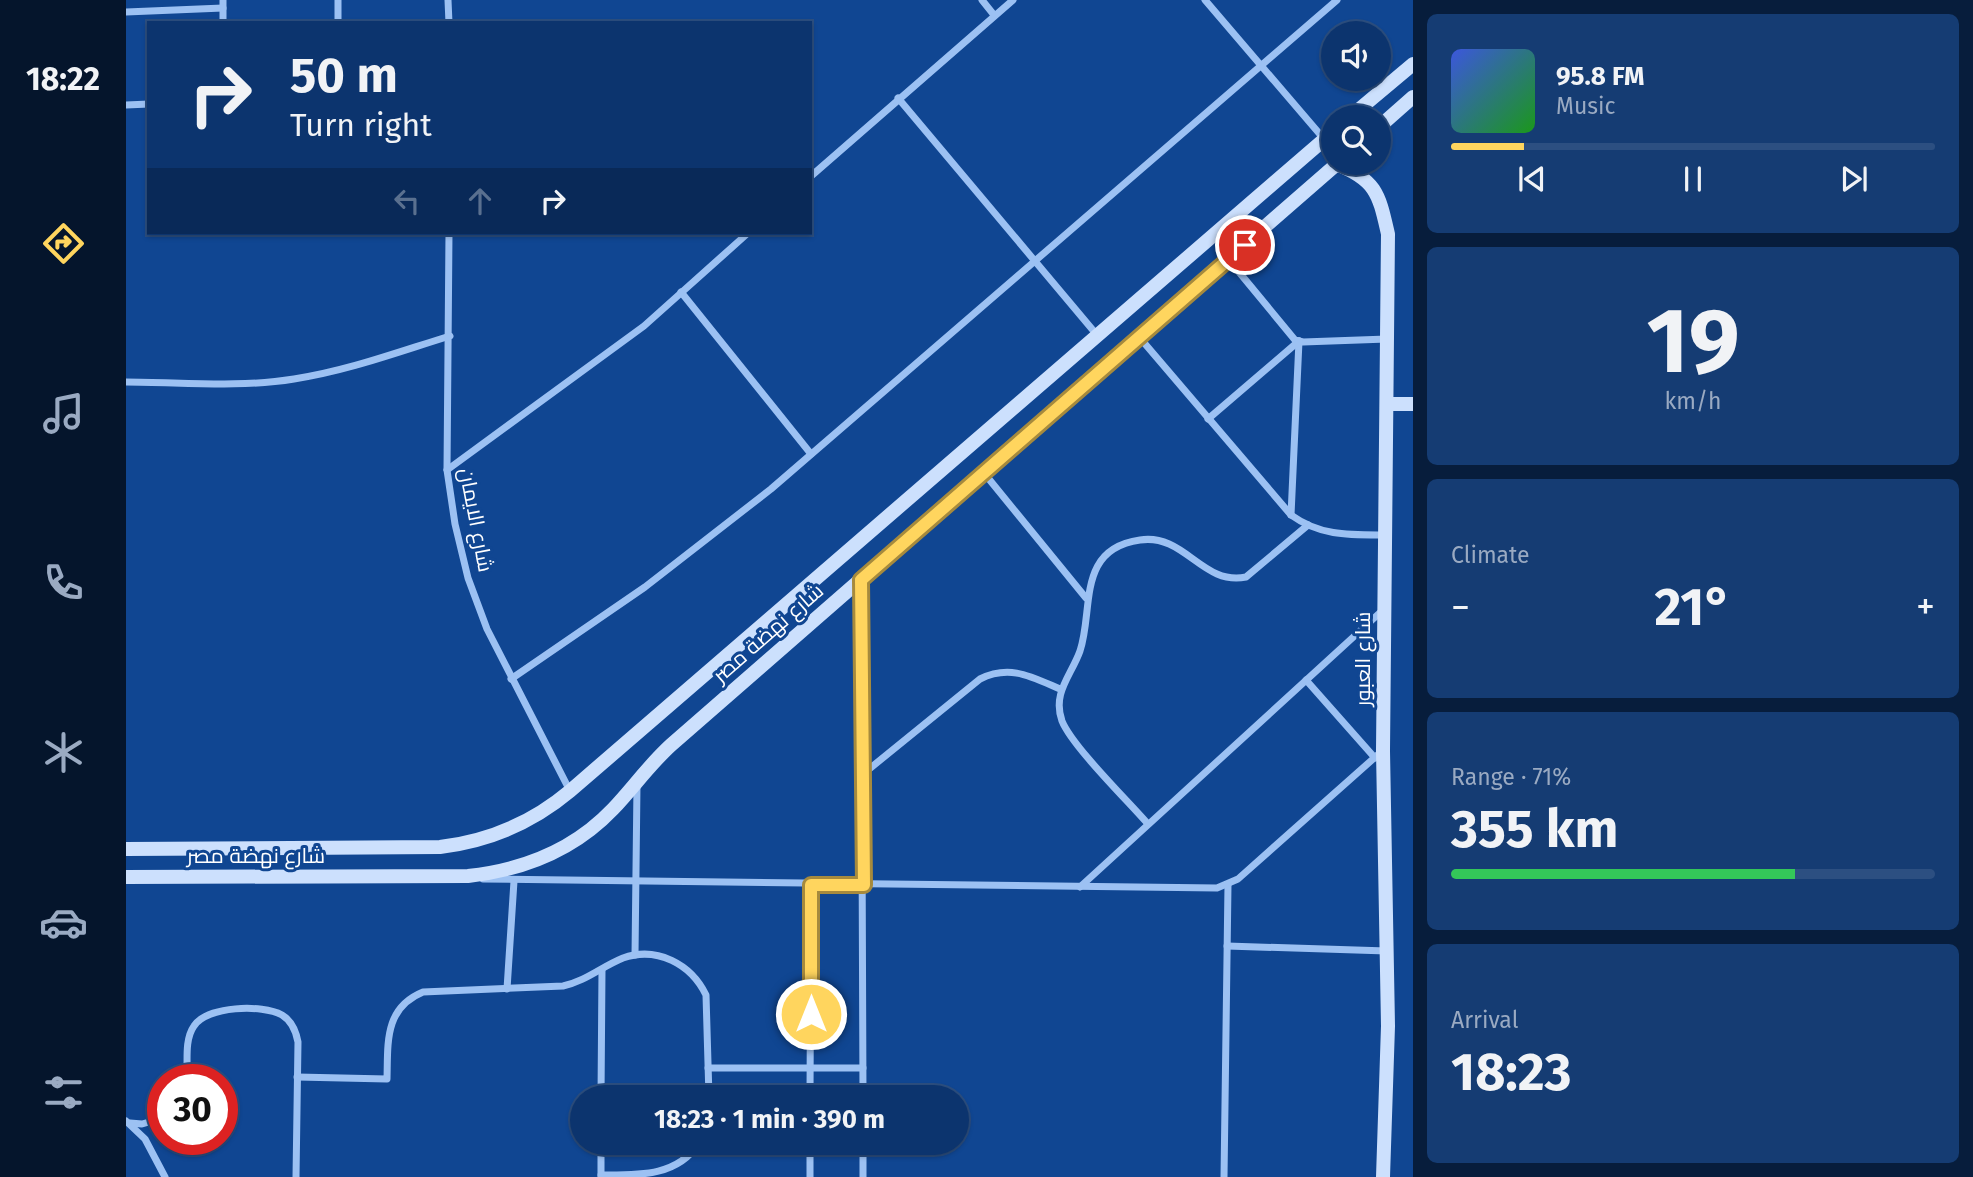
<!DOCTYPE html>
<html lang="en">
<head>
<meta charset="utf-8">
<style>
	:root { --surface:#0c346e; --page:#153c73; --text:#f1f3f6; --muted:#9aaac2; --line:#2c4f81; --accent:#ffd55e }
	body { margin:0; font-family:"Fira Sans",Cairo,sans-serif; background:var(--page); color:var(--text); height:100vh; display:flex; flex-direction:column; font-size:26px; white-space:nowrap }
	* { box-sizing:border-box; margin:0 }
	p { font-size:23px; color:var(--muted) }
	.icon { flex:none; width:38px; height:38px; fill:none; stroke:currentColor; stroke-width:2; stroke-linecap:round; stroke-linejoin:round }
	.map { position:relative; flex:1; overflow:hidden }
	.side { display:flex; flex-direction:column; gap:14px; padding:14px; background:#071d3c; width:560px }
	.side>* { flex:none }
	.top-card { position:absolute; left:21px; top:21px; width:665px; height:214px; border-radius:0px; box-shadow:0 2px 5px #0004,0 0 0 2px var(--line); background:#0c346e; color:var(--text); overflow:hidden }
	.controls { position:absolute; left:1195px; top:21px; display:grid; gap:14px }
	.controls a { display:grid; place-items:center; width:70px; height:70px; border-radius:50%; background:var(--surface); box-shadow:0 2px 5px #0004,0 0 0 2px var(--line); font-size:35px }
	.speed { position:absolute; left:21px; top:1064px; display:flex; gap:14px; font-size:35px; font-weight:700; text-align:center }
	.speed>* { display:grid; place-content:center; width:91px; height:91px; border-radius:50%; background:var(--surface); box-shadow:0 2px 5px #0004,0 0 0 2px var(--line); line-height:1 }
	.speed .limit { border:10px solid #d22; background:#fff; color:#111 }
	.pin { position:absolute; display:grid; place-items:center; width:60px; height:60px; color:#fff; margin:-30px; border:4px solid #fff; border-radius:50%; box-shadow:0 2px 7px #0007 }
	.me { position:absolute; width:77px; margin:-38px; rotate:0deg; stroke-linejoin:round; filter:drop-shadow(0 0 5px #0008) }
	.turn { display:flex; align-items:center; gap:24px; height:147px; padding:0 28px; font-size:32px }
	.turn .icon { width:91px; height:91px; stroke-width:2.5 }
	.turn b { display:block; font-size:49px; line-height:60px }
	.lanes { display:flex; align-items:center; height:66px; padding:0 28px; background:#0003; justify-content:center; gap:35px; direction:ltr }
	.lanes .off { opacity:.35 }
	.big { font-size:52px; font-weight:700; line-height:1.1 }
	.side .card { flex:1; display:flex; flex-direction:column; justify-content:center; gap:10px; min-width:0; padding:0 24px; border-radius:10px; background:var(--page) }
	.side .dial { align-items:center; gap:0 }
	.dial b { font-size:91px; line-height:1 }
	.song { display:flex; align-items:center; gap:21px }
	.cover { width:84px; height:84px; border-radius:10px; background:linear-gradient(135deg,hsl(230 70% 55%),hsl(120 70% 35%)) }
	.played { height:7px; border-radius:4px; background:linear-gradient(90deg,var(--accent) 15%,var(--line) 15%) }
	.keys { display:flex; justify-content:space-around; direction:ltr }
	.heat { display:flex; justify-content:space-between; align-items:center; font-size:38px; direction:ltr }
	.charge { height:10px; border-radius:5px; background:linear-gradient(90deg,#34c759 71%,var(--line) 0) }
	.trip { position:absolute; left:444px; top:1085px; width:399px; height:70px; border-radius:35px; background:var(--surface); box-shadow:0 2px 5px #0004,0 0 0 2px var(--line); font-weight:700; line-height:70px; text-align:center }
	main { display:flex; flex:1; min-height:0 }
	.menu { display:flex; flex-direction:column; width:126px; justify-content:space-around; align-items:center; background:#05152c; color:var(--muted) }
	.menu .icon { width:49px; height:49px }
	.menu .selected { color:var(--accent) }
	.menu b { font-size:32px; color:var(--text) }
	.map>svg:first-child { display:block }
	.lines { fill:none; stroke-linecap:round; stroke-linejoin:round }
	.street { stroke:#9cc1f3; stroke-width:7 }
	.secondary { stroke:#cce0fd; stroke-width:14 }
	.route-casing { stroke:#a68a3d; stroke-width:18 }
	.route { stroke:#ffd55e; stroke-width:12 }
	.labels { text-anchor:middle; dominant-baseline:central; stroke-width:6; stroke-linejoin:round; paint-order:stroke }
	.street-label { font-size:21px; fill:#fff; stroke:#104692 }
</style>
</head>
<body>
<main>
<nav class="menu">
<b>18:22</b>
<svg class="icon selected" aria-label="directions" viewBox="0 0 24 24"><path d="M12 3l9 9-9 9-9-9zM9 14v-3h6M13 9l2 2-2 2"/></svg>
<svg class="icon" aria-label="music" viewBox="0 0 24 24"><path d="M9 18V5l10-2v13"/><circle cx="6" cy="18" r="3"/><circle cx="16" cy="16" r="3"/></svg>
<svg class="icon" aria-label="phone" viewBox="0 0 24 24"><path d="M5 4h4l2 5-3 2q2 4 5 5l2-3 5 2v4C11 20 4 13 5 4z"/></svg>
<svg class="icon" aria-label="climate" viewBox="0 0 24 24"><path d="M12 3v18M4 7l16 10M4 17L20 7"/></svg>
<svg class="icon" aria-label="car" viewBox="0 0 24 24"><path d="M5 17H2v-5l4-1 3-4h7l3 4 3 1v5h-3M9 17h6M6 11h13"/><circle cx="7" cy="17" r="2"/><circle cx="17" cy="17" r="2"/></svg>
<svg class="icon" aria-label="filters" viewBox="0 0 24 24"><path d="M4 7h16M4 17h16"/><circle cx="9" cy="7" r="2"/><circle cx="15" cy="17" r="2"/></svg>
</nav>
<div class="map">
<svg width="1287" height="1177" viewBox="0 0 1287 1177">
	<rect width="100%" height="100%" fill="#104692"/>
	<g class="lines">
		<g class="street">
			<polyline points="97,0 97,23"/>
			<polyline points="212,0 212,23"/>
			<polyline points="322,0 323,23"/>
			<polyline points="856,0 868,15"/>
			<polyline points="1079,0 1198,139"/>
			<polyline points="0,12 97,8"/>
			<polyline points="772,98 971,335"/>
			<polyline points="0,105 23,104"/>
			<polyline points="684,177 887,0"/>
			<polyline points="323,233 321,470 329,524 342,578 361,629 444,791"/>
			<polyline points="1103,260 1169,340 1177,342 1261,339"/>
			<polyline points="555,292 685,454"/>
			<path d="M 1014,338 L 1165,515 C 1194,536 1223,535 1258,535"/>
			<path d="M 0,382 C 55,382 113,388 168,379 C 221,371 272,352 324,336"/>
			<polyline points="1082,419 1173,341"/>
			<polyline points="321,470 518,326 622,233"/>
			<polyline points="858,473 960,598"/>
			<polyline points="1165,515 1173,341"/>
			<polyline points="735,580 737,1097"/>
			<polyline points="385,679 519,587 645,489 1211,0"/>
			<polyline points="1180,680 1249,758"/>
			<path d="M 737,774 L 854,679 C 884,664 906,677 934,689"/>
			<path d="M 1021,823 C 1001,800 946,746 936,721 C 926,693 945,676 954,651 C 968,609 950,549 1014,540 C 1059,533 1076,586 1120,577 L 1182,525"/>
			<polyline points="357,879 1091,888 1112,879 1256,751"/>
			<polyline points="954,887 1258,609"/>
			<polyline points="1101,946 1261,951"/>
			<polyline points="509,955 511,785"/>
			<polyline points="381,989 388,881"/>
			<polyline points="582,1068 737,1068"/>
			<path d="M 171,1077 L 261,1079 C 262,1043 258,1008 297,992 L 437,986 C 460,981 475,967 497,958 C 531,946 565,964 580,995 L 583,1097"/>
			<path d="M 61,1080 C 62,1063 58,1040 68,1026 C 81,1006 136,1004 156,1015 C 166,1021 170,1031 172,1042 L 170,1177"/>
			<polyline points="475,1097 476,970"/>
			<polyline points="684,1097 685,885"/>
			<polyline points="0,1121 19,1139 39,1177"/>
			<polyline points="4,1123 16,1124 37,1118"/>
			<polyline points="684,1143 684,1177"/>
			<path d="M 475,1175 C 512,1175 551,1177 573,1143"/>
			<polyline points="475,1176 475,1143"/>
			<polyline points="737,1177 737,1143"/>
			<polyline points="1098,1177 1102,885"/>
		</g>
		<g class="secondary">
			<polyline points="1224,117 1287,64"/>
			<polyline points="1253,127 1287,97"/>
			<path d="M 1210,164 C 1251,180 1253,195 1262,234 L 1257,751 L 1262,1026 L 1257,1177"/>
			<polyline points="1262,404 1287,404"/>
			<path d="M 0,849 L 314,847 C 364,841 406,823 444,791 L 1208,131"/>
			<path d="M 0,877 L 342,876 C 397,870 448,850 487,809 C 507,788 523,765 545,745 L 1212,163"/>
		</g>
	</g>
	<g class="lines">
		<defs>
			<polyline id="route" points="685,1014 685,885 738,885 735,580 1119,245"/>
		</defs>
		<use href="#route" class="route-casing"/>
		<use href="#route" class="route"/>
	</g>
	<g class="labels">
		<g class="street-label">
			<text transform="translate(350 520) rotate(79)">شارع الايمان</text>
			<text transform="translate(642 633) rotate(-41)">شارع نهضة مصر</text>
			<text transform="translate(1237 659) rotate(-90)">شارع العبور</text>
			<text x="130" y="856">شارع نهضة مصر</text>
		</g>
	</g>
</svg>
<div class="controls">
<a><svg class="icon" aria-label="sound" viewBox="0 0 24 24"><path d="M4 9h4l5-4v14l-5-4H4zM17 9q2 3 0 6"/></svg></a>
<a><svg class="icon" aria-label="search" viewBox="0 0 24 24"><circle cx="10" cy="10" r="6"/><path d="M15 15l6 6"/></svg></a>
</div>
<div class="speed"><div class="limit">30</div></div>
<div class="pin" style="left:1119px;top:245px;background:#d93025"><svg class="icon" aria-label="arrive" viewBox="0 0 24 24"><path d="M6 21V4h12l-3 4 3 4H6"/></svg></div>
<svg class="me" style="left:685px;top:1014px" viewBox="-20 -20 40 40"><circle r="17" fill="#ffd55e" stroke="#fff" stroke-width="3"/><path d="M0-11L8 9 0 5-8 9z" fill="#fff"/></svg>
<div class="trip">18:23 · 1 min · 390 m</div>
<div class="top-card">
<div class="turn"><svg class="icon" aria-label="right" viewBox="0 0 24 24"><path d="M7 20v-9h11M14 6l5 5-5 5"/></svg><div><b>50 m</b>Turn right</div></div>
<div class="lanes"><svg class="icon off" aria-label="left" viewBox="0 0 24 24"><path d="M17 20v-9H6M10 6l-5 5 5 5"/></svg><svg class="icon off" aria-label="ahead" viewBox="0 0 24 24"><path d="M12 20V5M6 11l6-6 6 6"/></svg><svg class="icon" aria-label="right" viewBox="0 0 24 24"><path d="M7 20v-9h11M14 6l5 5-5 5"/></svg></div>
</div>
</div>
<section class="side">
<div class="card">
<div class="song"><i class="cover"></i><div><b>95.8 FM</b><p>Music</p></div></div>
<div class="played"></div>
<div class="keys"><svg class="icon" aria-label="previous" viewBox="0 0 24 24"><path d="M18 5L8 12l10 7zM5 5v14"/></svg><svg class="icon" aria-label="pause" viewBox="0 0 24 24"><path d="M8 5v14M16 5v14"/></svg><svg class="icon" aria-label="next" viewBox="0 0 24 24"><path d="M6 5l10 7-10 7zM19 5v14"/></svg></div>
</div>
<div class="card dial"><b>19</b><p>km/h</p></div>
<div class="card"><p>Climate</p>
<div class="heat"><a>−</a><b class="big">21°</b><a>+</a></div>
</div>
<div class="card"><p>Range · 71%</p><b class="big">355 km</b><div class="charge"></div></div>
<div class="card"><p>Arrival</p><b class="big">18:23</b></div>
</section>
</main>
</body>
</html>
